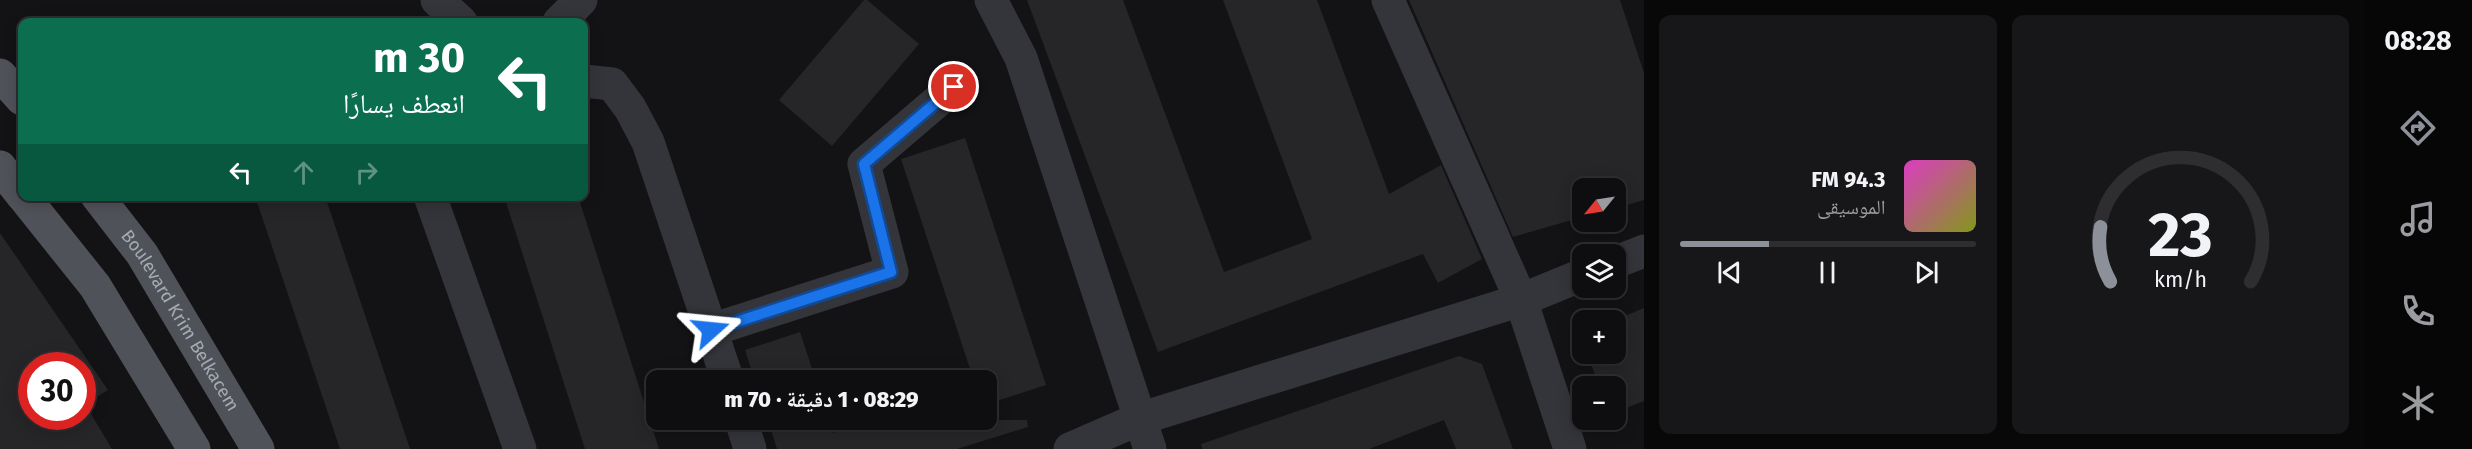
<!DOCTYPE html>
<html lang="ar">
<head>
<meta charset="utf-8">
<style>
	:root { --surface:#0e0e10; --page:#171719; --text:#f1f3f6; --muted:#9b9c9f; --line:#2e2e30; --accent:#8c9099 }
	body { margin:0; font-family:"Fira Sans","Noto Naskh Arabic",sans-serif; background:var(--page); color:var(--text); direction:rtl; height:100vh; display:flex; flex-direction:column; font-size:22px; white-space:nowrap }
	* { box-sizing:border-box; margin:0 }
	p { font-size:20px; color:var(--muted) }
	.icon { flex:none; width:33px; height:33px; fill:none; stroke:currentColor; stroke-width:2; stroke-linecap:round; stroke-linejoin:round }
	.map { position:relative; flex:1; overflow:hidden; direction:ltr }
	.side { display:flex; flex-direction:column; gap:15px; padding:15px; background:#080809; width:720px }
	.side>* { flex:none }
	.guide { position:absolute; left:18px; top:18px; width:570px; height:183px; border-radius:12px; box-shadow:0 3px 15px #0003,0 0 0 2px var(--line); direction:rtl; background:#0b6e4f; color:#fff; overflow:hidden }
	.needle { width:39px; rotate:240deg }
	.tools { position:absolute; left:1572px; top:178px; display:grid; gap:12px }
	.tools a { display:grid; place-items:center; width:54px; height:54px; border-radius:12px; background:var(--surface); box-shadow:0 3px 15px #0003,0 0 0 2px var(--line); font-size:30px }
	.speed { position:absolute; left:18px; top:352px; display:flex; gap:12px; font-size:30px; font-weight:700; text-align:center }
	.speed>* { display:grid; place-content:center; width:78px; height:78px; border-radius:50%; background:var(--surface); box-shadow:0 3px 15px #0003,0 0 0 2px var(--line); line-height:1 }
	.speed .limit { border:9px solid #d22; background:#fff; color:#111 }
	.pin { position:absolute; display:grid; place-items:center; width:51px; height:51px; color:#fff; margin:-26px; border:3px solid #fff; border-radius:50%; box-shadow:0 2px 6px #0007 }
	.me { position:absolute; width:66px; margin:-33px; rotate:72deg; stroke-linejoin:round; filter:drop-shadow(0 0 4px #0008) }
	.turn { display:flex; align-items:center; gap:21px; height:126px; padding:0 24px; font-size:27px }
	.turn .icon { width:78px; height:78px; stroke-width:2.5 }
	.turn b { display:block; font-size:42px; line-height:51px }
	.lanes { display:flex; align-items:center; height:57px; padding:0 24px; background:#0003; justify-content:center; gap:30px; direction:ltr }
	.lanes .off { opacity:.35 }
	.side .widget { flex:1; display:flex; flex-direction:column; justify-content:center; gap:9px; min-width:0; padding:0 21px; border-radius:12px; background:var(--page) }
	.side .dial { align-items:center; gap:0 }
	.dial svg { height:156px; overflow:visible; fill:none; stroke:var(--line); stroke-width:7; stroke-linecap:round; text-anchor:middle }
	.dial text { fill:var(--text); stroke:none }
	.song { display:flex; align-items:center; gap:18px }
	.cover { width:72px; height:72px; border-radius:9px; background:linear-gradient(135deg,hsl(310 70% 55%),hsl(70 70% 35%)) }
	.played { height:6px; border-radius:3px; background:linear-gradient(90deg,var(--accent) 30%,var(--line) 30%) }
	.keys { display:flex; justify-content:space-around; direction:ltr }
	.side .tiles { flex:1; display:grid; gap:15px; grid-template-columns:repeat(2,1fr) }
	.trip { position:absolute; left:646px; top:370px; width:351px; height:60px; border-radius:12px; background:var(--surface); box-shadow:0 3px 15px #0003,0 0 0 2px var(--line); font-weight:800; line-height:60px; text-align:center; direction:rtl }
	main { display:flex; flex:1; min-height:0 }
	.menu { display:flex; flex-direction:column; width:108px; justify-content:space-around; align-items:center; background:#060606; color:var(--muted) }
	.menu .icon { width:42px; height:42px }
	.menu .on { color:var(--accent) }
	.menu b { font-size:27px; color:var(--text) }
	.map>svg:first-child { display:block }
	.building { fill:#262629; fill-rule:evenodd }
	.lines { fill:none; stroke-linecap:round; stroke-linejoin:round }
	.minor { stroke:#34353a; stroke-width:33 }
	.major { stroke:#505259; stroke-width:33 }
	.route-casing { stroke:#114b97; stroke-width:15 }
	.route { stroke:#1a73e8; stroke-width:10 }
	.labels { text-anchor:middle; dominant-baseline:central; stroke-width:6; stroke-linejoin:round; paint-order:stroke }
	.street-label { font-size:18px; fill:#a5aab5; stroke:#0e0e10 }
</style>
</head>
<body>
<main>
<nav class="menu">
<b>08:28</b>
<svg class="icon on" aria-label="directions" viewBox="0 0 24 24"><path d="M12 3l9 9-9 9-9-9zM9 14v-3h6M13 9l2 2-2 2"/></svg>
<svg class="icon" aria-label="music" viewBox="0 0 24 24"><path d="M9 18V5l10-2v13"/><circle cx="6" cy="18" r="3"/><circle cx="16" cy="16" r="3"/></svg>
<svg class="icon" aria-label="phone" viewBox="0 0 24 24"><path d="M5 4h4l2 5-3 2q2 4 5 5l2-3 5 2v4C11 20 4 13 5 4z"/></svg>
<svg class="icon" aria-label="climate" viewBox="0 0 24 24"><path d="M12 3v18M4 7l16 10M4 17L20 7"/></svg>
</nav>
<section class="side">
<div class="tiles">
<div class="widget dial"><svg viewBox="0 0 100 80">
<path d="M14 69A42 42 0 1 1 86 69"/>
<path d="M14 69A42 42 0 0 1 9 41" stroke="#8c9099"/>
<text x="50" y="56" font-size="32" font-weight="700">23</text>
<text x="50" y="72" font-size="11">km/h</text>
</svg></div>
<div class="widget">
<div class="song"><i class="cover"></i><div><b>94.3 FM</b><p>الموسيقى</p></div></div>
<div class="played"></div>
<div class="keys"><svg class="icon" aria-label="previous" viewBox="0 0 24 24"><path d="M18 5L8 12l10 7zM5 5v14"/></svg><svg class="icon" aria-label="pause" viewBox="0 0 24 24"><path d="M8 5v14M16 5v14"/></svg><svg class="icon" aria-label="next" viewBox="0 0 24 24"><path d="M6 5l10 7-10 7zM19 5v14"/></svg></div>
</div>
</div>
</section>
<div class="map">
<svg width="1644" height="449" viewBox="0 0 1644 449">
	<rect width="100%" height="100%" fill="#131315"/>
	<g class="building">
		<polygon points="864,0 867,0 919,44 832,146 779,100"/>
		<polygon points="1027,0 1123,0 1224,272 1312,239 1223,0 1317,0 1389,194 1441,165 1482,259 1438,283 1423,254 1158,352"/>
		<polygon points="1409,0 1620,0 1644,73 1644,200 1616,208 1616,189 1582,189 1582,217 1513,237"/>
		<polygon points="965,138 1046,385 987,404 987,381 974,381 901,159"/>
		<polygon points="255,196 325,196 410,449 340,449"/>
		<polygon points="504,196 578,196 659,449 585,449"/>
		<path d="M 0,233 L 108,390 L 85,404 L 112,449 L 0,449 ZM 32,366 L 82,366 L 82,417 L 32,417 Z"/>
		<polygon points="1644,308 1644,401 1616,412 1616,387 1600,387 1587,354 1616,354 1616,321 1613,321"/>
		<polygon points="800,332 816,381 755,381 745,350"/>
		<polygon points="1459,356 1482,364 1513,449 1456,449 1444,420 1369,449 1202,449 1201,444"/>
		<polygon points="768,420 829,420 833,433 873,420 1027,420 1028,427 957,449 777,449"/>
	</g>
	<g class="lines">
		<g class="minor">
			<polyline points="437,0 461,22"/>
			<polyline points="991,0 1021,58 1150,449"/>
			<polyline points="1388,0 1521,300 1570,449"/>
			<polyline points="559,22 581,0"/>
			<polyline points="584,81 612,84 630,108 648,142 728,381"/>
			<polyline points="430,196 520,449"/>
			<polyline points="1616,262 1644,251"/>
			<polyline points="711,330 892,272 864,164 954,87"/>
			<polyline points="741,420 750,449"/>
			<polyline points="1070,449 1139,419 1521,300 1582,275"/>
		</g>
		<g class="major">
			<polyline points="0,75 22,99"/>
			<polyline points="0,167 22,195"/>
			<polyline points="23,196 95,286 194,449"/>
			<path id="s1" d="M 97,196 L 142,254 L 258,449"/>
		</g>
	</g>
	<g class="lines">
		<defs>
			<polyline id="route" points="711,330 891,272 864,164 954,87"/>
		</defs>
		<use href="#route" class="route-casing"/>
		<use href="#route" class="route"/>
	</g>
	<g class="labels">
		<g class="street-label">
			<text stroke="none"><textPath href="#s1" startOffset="150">Boulevard Krim Belkacem</textPath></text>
		</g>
	</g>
</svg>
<div class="tools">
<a><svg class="needle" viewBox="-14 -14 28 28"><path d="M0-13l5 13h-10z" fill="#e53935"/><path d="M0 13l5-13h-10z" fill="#9b9c9f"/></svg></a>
<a><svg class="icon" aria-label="layers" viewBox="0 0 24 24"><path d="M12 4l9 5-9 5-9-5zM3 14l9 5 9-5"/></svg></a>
<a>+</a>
<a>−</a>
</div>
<div class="speed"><div class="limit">30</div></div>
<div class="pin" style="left:954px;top:87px;background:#d93025"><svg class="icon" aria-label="arrive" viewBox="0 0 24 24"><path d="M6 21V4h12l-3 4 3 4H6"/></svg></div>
<svg class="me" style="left:711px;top:330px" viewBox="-20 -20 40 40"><path d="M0-17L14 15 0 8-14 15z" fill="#1a73e8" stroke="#fff" stroke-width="4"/></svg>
<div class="trip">08:29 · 1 دقيقة · 70 m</div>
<div class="guide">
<div class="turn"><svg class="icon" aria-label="left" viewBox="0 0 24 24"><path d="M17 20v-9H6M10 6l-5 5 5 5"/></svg><div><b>30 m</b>انعطف يسارًا</div></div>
<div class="lanes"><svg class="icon" aria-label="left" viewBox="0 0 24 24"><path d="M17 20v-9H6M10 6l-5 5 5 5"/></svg><svg class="icon off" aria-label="ahead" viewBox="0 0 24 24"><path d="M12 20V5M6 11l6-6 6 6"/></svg><svg class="icon off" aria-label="right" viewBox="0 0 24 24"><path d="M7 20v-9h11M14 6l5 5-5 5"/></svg></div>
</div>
</div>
</main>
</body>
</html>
